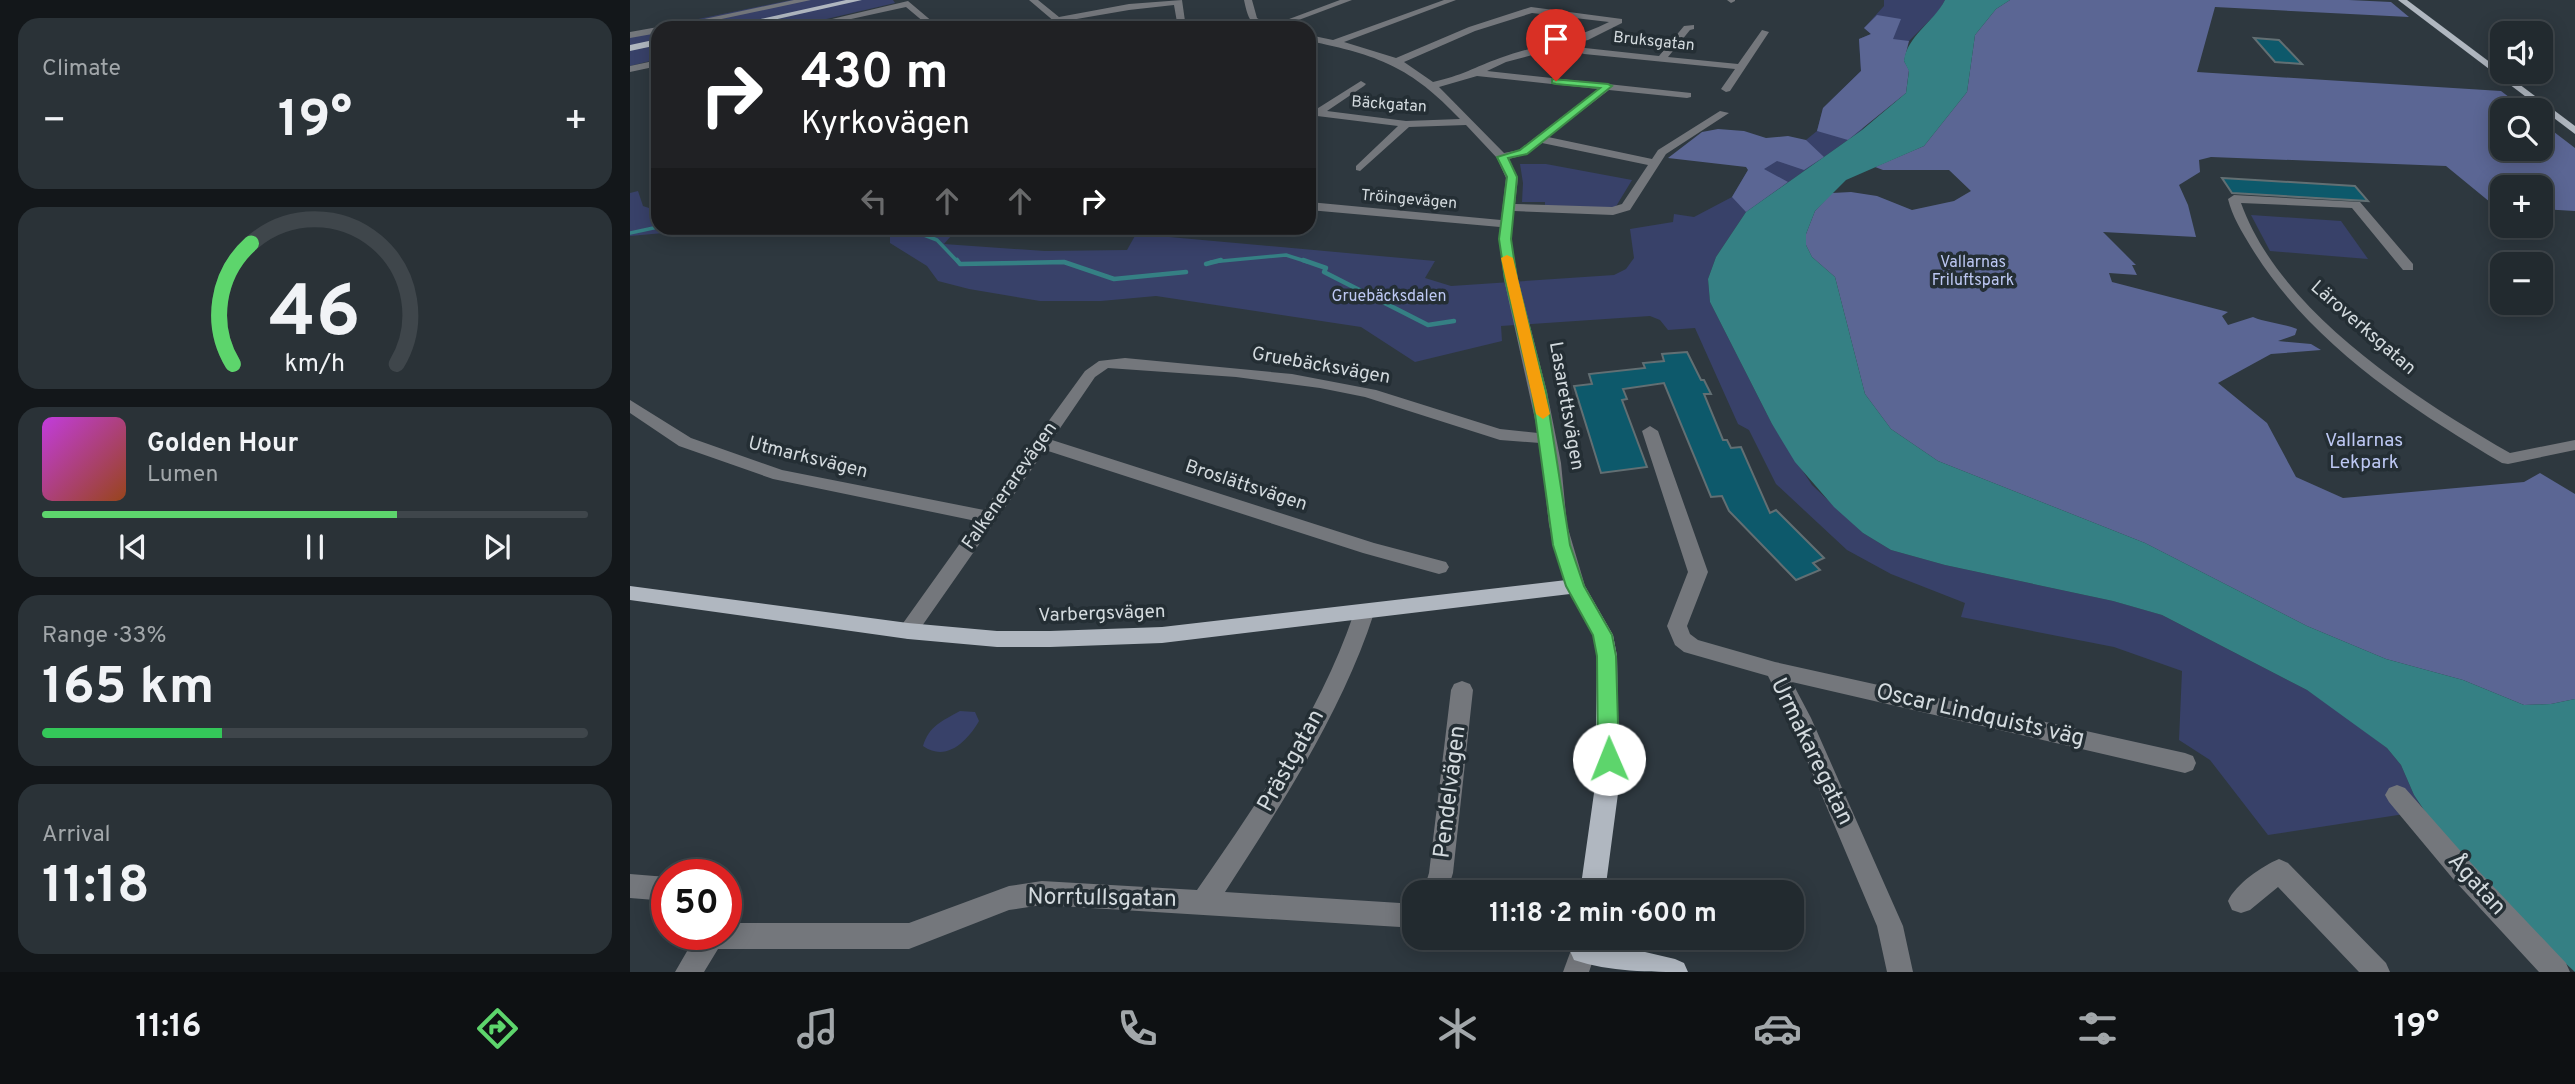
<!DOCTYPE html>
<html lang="en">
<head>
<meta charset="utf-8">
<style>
	:root { --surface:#222a2f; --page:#2a3237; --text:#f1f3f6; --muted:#a2a7aa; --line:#3f464b; --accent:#5dd56c }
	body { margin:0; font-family:Overpass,sans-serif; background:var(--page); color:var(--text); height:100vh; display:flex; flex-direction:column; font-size:26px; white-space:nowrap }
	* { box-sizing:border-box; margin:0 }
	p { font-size:23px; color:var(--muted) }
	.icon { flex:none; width:38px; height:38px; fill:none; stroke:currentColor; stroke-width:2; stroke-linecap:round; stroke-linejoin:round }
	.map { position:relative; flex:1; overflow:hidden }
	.sheet { display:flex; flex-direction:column; gap:18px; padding:18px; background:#13171a; width:630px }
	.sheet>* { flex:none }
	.hud { position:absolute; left:21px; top:21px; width:665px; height:214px; border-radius:21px; box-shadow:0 4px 18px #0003,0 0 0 2px var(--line); background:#202124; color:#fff; overflow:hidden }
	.buttons { position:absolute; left:1860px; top:21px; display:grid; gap:14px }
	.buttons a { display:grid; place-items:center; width:63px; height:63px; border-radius:14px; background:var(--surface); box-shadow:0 4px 18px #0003,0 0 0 2px var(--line); font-size:35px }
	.speed { position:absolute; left:21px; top:859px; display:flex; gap:14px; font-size:35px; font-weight:700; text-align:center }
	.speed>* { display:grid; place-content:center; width:91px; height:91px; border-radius:50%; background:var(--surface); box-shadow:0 4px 18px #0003,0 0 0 2px var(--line); line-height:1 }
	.speed .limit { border:10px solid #d22; background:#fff; color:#111 }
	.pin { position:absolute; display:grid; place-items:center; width:60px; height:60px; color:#fff; margin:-72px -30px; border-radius:50% 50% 50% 0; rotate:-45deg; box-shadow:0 0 7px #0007 }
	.pin .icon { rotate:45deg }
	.me { position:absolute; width:77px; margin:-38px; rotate:359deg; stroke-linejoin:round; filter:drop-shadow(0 0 5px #0008) }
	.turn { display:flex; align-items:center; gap:24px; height:147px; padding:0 35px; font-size:32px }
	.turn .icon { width:91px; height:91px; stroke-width:2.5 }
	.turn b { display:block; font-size:49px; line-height:60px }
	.lanes { display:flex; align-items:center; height:66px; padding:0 35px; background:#0003; justify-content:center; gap:35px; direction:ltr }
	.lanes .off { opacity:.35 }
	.big { font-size:52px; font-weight:700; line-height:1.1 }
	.sheet .tile { flex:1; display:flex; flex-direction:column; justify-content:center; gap:10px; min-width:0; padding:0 24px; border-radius:21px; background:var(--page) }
	.sheet .dial { align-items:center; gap:0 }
	.dial svg { height:182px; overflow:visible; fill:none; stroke:var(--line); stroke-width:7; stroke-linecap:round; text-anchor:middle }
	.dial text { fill:var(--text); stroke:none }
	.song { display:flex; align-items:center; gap:21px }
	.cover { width:84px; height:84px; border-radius:10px; background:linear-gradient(135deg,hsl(290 70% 55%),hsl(20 70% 35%)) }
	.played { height:7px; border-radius:4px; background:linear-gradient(90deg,var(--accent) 65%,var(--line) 65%) }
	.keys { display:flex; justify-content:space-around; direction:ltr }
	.heat { display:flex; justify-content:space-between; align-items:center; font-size:38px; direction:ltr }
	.charge { height:10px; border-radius:5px; background:linear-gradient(90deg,#34c759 33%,var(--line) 0) }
	.trip { position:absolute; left:772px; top:880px; width:402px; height:70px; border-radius:21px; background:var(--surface); box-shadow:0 4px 18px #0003,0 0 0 2px var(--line); font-weight:700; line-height:70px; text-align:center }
	.menu { display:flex; height:112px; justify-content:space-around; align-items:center; background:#0e1113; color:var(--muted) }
	.menu .icon { width:49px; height:49px }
	.menu .active { color:var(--accent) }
	.menu b { font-size:32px; color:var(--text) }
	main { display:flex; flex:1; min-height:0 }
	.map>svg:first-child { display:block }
	.green { fill:#384169 }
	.forest { fill:#5b6694 }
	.water { fill:#358084 }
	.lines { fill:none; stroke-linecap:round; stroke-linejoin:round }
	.stream-far1 { stroke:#358084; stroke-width:3.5 }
	.stream { stroke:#358084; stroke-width:4.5 }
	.building { fill:#0d596b; stroke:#626f73; stroke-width:2 }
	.minor { fill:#74777c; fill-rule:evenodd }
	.major { fill:#b0b7c0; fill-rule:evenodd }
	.route { fill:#5dd56c; stroke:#3c8a46; stroke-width:2 }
	.slow { fill:#f59e0b }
	.labels { text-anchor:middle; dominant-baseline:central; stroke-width:7; stroke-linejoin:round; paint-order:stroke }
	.far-street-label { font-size:16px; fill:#d3dade; stroke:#242e34 }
	.far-park-label { font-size:16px; fill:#bdc8f3; stroke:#242e34 }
	.street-label { font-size:19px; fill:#d3dade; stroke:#242e34 }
	.park-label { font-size:19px; fill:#bdc8f3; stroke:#242e34 }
	.near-street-label { font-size:23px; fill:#d3dade; stroke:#242e34 }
</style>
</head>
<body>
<main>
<section class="sheet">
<div class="tile"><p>Climate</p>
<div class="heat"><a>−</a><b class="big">19°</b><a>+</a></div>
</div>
<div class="tile dial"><svg viewBox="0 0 100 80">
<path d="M14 69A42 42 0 1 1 86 69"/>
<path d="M14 69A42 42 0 0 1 22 16" stroke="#5dd56c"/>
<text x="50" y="56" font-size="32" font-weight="700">46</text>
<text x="50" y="72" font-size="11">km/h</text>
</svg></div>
<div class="tile">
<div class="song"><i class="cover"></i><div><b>Golden Hour</b><p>Lumen</p></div></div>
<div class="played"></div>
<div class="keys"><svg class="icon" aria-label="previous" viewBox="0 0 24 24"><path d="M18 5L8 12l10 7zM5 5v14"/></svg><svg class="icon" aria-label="pause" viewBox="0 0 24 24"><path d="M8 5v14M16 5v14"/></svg><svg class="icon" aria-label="next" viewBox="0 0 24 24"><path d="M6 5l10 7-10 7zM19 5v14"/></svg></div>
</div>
<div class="tile"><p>Range · 33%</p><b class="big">165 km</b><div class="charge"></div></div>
<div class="tile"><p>Arrival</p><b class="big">11:18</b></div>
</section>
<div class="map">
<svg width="1945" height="972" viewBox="0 0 1945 972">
	<rect width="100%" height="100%" fill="#2e383f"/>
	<g class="green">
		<polygon points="161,0 263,0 265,3 158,28 28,28 28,59 0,66 0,33"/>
		<polygon points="1254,0 1315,0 1309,11 1279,41 1232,130 1116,212 1086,257 1078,279 1080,302 1142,424 1182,485 1233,533 1261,550 1315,565 1483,601 1532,615 1677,690 1705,709 1757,748 1771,765 1784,795 1794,811 1638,835 1580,760 1549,740 1552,671 1484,647 1331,617 1335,603 1261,574 1217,550 1146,484 1119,430 1108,424 1065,328 1038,330 1030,320 1020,316 871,326 872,341 785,362 731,327 526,296 471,301 410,301 339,289 308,281 297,266 260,243 260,237 230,228 320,228 327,229 314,244 415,251 497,250 506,234 805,261 795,278 821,286 984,275 996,269 1004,258 1000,229 1043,222 1044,214 1064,217 1102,197 1118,170 1160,153 1187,131 1193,108 1231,71 1229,39 1241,34 1234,28 1254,6"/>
		<polygon points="890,164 916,164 1002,180 985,208 915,207 915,202 892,202 893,183"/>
		<polygon points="8,191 13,206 28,211 28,228 89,228 0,236 0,193"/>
		<polygon points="1621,215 1711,221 1738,259 1640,251"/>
		<path d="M 330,711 L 345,712 L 349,721 C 338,740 317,763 293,746 C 299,726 312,721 330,711 Z"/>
	</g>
	<g class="forest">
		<path d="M 1380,0 L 1719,0 L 1761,2 L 1779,17 L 1585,7 L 1567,72 L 1871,91 L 1896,110 L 1872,110 L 1872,149 L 1911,149 L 1911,122 L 1945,148 L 1945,211 L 1911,209 L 1911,187 L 1872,187 L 1872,207 L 1866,207 L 1816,166 L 1581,157 L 1569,160 L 1570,172 L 1549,185 L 1558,205 L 1566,237 L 1473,232 L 1506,265 L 1502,265 L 1507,275 L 1479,273 L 1482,282 L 1598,312 L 1592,316 L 1598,325 L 1623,317 C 1637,323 1652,323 1667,329 L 1665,335 L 1648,341 L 1681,344 L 1691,350 L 1641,354 L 1588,383 L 1637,423 L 1666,477 L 1713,498 L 1894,482 L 1910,473 L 1945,494 L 1945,699 L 1921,704 L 1894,705 L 1833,680 L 1756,659 L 1677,626 L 1515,543 L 1308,461 L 1261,429 L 1235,394 L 1205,277 L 1182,257 L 1176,245 L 1176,234 L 1185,211 L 1202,193 L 1221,192 L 1247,196 L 1282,210 L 1324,201 L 1341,191 L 1319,170 L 1253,170 L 1245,167 L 1294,146 L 1337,92 L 1345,35 L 1366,9 Z"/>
		<polygon points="1247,15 1271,19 1263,39 1279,41 1274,61 1279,70 1276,93 1218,140 1187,131 1193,108 1231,71 1229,39 1241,34 1234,28"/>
		<polygon points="1088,129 1114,131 1136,138 1158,136 1176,140 1194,157 1174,170 1147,161 1134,169 1158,182 1116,212 1102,197 1118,170 1116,167 1038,158 1072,132"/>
	</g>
	<path class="water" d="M 1315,0 L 1380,0 L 1366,9 L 1345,35 L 1337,92 L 1294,146 L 1216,180 L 1185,211 L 1176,234 L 1176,245 L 1182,257 L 1205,277 L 1235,394 L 1261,429 L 1308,461 L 1515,543 L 1677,626 L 1756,659 L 1833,680 L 1894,705 L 1921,704 L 1945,699 L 1945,972 L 1873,906 L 1810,834 L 1784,795 L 1771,765 L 1757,748 L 1677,690 L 1532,615 L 1483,601 L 1315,565 L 1261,550 L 1233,533 L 1204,507 L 1165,462 L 1142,424 L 1080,302 L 1078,279 L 1086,257 L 1116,212 L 1232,130 L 1276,93 L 1279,71 L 1274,61 C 1277,36 1303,23 1315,0 Z"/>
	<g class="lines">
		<g class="stream-far1">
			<polyline points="276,228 307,240 328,262"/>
			<polyline points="0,233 28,227"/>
			<polyline points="422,262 435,262"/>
			<polyline points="581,262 656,255 678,262"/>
		</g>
		<g class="stream">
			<polyline points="327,260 330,264 434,262 484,279 556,272"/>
			<polyline points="673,260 696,268 694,272 798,325 824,321"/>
			<polyline points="576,264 591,260"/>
		</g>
	</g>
	<g class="building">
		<polygon points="1624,38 1649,40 1672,64 1645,62"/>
		<polygon points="1592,178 1725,186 1738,201 1602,193"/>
		<polygon points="1057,352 1071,380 1074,380 1081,394 1074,394 1093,440 1097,440 1101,448 1111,447 1140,513 1146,510 1194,558 1183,563 1190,570 1166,580 1099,511 1092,496 1081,497 1034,383 993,389 997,399 992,400 1017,467 971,473 944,386 962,384 959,374 1015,368 1013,363 1034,361 1032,354"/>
	</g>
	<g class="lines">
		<g class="minor">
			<polygon points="164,0 181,0 49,28 32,28"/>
			<polygon points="399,0 408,0 429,17 499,4 552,0 556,28 548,28 544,5 499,10 435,21 439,26 432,28"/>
			<path d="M 614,0 L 622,0 L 627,18 L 635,23 L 635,27 C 619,27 617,13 614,0 Z"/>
			<polygon points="710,0 722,0 650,27 643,25"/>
			<path d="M 814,0 L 826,0 L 714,42 L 766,58 L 839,27 L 901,7 L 992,19 L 992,23 L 958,40 L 942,44 L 955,48 L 1029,56 L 1054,26 L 1064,25 L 1064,29 L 1060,30 L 1038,57 L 1108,64 L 1132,30 L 1139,32 L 1100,91 L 1096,92 L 1091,89 L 1105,69 L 954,54 L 932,47 L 876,62 L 857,71 L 1061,93 L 1061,97 L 1057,98 L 979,90 L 918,137 L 1022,159 L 1028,150 L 1090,111 L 1099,113 L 1036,154 L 1000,210 L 983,215 L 884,211 L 881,239 L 888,279 L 917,392 L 931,463 L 937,525 L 955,586 L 952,591 L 938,591 L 935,586 L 919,525 L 910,443 L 870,440 L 735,397 L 690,388 L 606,377 L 478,368 L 465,377 L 422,440 L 744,543 L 816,562 L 819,567 L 816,572 L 809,574 L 733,553 L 415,450 L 285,636 L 278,639 L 271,636 L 268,631 L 271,626 L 346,521 L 143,479 L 49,446 L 0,413 L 0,400 L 61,438 L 152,470 L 354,510 L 455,371 L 469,361 L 495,358 L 662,374 L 746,390 L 870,429 L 908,433 L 874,279 L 869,239 L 870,227 L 679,210 L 679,202 L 871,220 L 876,178 L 867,158 L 836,125 L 779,127 L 730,171 L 726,170 L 726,166 L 768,126 L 679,115 L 679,109 L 685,110 L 731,81 L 736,84 L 734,86 L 697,111 L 776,121 L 830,119 C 781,67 748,55 679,41 L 679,35 L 703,40 ZM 902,13 L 979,22 C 943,40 907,45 870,58 C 845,67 831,76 803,82 L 774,62 L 845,31 ZM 847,76 L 968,89 L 889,150 L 874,153 L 809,87 ZM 912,143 L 1018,165 L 992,204 L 982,207 L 885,204 L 888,178 L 879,159 L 897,154 Z"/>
			<polygon points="1097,0 1105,0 1105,1 1101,3"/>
			<polygon points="278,1 310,28 301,28 276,7 180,28 164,28"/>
			<polygon points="28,27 31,28 28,28 28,33 0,38 0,32"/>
			<polygon points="28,60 28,66 0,72 0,66"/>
			<path d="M 1604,195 L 1730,202 L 1783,264 L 1783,270 L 1773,270 L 1722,208 L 1611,203 C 1650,312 1785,398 1880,453 L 1945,440 L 1945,450 L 1878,464 L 1872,463 C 1778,407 1680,343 1621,247 C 1612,232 1602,216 1598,199 Z"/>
			<polygon points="1020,426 1028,431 1078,572 1057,626 1060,634 1068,640 1145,662 1555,753 1563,756 1566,763 1563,770 1555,773 1162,682 1181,718 1273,926 1283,972 1257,972 1247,926 1159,718 1138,676 1054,652 1045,645 1037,626 1058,572 1012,431"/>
			<path d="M 734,606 L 741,608 L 744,613 C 712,712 651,805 595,892 L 770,903 L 784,900 L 784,924 L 770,927 L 412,905 L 379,910 L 279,949 L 88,949 L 74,972 L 45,972 L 67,934 L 96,934 L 96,923 L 279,923 L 379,886 L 412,881 L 567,890 C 627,803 690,714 724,613 L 727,608 Z"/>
			<polygon points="832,681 840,684 843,690 823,873 817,892 793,892 799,873 821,690 824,684"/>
			<polygon points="1767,785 1775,788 1842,864 1936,963 1940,972 1909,972 1824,880 1759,802 1755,795 1759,788"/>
			<path d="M 1649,859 L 1658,863 L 1756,963 L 1760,972 L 1729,972 L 1648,887 L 1620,910 L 1611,913 L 1602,910 L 1598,901 C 1606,884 1632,866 1649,859 Z"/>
			<polygon points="0,874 37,877 37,901 0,898"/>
			<polygon points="96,888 105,891 109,910 105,919 96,922"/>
			<polygon points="953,938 962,942 966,951 959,972 933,972 944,942"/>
		</g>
		<g class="major">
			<polygon points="216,0 232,0 107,28 90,28"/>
			<polygon points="1768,0 1777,0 1945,126 1945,134"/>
			<polygon points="28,39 28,45 0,51 0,45"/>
			<polygon points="945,579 952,581 983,635 987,656 989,786 975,892 950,892 965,786 967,656 963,635 940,594 532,643 420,647 367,647 278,639 0,600 0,586 278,623 367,631 420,631 532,627"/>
			<path d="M 942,938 L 968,938 L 968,941 L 1045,959 L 1054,963 L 1058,972 C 1019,972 980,972 944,960 L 940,951 Z"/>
		</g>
	</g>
	<polygon class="route" points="922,79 978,84 982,86 897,154 878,158 887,177 881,239 887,279 916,392 940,545 954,586 982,635 986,656 989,759 986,765 979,768 971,765 968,759 967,656 963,635 936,586 923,545 902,392 875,279 869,239 877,177 867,157 890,150 970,88 926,84 922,83"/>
	<polygon class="slow" points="877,255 883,258 920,414 913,419 906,414 871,258"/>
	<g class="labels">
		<g class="far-street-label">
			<text transform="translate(1024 42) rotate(6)">Bruksgatan</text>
			<text transform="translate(759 105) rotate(4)">Bäckgatan</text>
			<text transform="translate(779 200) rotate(5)">Tröingevägen</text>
		</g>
		<g class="far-park-label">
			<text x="1343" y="263">Vallarnas<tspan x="1343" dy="18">Friluftspark</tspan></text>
			<text x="759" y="297">Gruebäcksdalen</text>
		</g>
		<g class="street-label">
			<text transform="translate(1733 328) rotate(41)">Läroverksgatan</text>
			<text transform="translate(691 366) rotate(10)">Gruebäcksvägen</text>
			<text transform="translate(936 406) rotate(80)">Lasarettsvägen</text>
			<text transform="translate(178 458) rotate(14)">Utmarksvägen</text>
			<text transform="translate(380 486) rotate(-55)">Falkenerarevägen</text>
			<text transform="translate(616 486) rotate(18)">Broslättsvägen</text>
			<text transform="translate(472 614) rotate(-2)">Varbergsvägen</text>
		</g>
		<g class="park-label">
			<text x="1734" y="441">Vallarnas<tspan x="1734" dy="22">Lekpark</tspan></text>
		</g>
		<g class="near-street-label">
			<text transform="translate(1350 716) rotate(13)">Oscar Lindquists väg</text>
			<text transform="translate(1181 752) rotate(64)">Urmakaregatan</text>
			<text transform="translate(662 761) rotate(-61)">Prästgatan</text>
			<text transform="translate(821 792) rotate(-83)">Pendelvägen</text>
			<text transform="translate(1846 885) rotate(48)">Ågatan</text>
			<text transform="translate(472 899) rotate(1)">Norrtullsgatan</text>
		</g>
	</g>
</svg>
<div class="buttons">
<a><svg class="icon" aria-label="sound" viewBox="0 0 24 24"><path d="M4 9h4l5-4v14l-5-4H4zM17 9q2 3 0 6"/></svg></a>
<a><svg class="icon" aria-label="search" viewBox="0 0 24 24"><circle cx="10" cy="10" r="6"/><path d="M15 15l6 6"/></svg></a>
<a>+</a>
<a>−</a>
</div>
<div class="speed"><div class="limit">50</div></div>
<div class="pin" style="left:926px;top:81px;background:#d93025"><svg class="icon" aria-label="arrive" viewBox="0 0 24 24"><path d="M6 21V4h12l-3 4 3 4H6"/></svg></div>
<svg class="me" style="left:979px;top:759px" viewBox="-20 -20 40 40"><circle r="19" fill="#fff"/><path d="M0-13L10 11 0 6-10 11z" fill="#5dd56c"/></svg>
<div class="trip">11:18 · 2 min · 600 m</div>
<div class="hud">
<div class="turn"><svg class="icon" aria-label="right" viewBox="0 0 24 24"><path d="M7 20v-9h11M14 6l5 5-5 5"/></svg><div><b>430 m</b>Kyrkovägen</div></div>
<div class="lanes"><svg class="icon off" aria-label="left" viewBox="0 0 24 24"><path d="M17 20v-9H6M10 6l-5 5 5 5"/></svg><svg class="icon off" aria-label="ahead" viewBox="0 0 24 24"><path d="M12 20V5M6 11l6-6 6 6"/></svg><svg class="icon off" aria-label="ahead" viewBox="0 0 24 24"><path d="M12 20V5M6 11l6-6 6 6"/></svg><svg class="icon" aria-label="right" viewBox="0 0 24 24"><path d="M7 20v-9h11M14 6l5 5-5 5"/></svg></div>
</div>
</div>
</main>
<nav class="menu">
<b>11:16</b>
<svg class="icon active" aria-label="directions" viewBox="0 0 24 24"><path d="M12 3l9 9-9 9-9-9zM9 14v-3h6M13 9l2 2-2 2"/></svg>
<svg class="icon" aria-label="music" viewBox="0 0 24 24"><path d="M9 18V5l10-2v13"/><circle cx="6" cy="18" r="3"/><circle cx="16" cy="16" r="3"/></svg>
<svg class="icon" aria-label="phone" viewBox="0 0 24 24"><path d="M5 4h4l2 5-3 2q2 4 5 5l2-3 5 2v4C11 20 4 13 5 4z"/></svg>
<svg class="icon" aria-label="climate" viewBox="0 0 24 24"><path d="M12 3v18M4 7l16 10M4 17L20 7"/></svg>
<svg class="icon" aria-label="car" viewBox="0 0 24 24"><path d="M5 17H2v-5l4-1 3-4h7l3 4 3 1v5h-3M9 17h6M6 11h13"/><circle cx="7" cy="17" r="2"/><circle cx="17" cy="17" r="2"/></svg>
<svg class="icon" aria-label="filters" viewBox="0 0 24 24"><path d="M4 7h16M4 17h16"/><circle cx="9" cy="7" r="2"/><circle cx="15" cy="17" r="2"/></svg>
<b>19°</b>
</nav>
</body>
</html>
